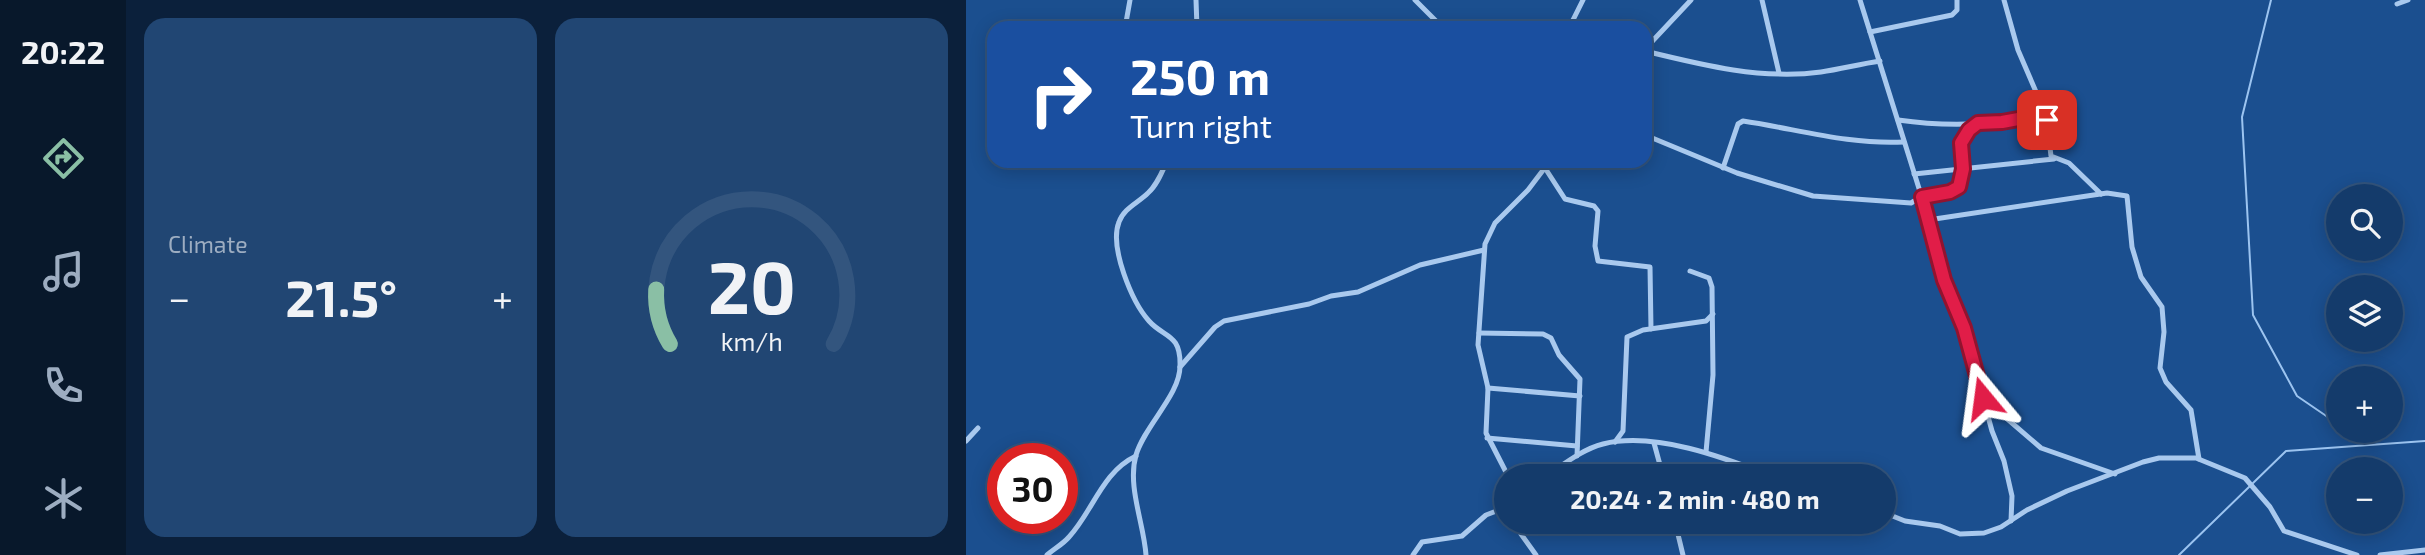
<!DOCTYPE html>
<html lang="en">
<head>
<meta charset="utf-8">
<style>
	:root { --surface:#143b6b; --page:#214673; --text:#f1f3f6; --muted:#9dadc1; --line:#33557e; --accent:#8abfa5 }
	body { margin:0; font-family:"Exo 2",sans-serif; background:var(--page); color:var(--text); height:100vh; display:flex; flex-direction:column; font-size:26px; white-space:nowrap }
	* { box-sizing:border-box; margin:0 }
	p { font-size:23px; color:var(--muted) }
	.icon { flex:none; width:38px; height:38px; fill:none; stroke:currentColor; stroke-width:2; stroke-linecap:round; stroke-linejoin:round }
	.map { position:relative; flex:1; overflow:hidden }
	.panel { display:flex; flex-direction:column; gap:18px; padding:18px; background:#0b203b; width:840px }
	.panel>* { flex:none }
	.hud { position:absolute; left:21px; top:21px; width:665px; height:147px; border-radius:21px; box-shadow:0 4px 18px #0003,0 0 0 2px var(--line); background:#1a4fa0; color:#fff; overflow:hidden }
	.controls { position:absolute; left:1360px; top:184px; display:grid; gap:14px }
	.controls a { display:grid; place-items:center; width:77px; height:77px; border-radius:50%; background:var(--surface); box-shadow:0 4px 18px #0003,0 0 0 2px var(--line); font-size:35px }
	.speed { position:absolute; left:21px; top:443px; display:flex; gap:14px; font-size:35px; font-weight:700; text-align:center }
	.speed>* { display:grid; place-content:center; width:91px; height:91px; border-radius:50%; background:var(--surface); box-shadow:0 4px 18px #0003,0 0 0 2px var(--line); line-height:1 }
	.speed .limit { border:10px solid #d22; background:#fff; color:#111 }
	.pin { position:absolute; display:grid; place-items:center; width:60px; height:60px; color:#fff; margin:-30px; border-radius:14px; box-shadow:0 4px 10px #0006 }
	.me { position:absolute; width:77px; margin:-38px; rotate:344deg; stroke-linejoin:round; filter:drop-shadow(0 0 5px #0008) }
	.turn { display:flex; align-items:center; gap:24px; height:147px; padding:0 28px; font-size:32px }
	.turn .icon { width:91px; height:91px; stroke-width:2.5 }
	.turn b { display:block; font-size:49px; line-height:60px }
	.big { font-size:52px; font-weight:700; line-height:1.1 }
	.panel .tile { flex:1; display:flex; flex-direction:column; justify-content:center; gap:10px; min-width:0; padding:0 24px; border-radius:21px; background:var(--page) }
	.panel .dial { align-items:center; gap:0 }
	.dial svg { height:182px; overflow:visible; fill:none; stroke:var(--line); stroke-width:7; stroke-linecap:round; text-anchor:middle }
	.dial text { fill:var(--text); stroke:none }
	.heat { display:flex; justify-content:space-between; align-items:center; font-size:38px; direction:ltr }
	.panel .tiles { flex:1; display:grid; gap:18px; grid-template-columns:repeat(2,1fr) }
	.trip { position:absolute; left:528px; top:464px; width:402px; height:70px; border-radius:35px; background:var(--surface); box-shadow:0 4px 18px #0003,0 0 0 2px var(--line); font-weight:700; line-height:70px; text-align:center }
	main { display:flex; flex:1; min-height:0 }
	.menu { display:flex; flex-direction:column; width:126px; justify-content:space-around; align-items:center; background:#08182b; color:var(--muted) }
	.menu .icon { width:49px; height:49px }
	.menu .active { color:var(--accent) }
	.menu b { font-size:32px; color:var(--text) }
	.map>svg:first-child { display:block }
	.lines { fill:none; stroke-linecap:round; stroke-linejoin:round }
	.stream { stroke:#9cc4f0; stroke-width:2 }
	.minor { stroke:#a9c9ee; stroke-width:5 }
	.route-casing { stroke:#92132f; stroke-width:18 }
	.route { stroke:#e11d48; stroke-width:12 }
</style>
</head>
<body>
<main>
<nav class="menu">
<b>20:22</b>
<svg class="icon active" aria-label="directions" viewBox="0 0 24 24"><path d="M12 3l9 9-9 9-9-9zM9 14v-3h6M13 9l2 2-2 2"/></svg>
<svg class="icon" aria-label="music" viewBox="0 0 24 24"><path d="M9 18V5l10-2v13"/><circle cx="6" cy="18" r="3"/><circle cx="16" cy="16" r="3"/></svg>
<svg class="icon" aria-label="phone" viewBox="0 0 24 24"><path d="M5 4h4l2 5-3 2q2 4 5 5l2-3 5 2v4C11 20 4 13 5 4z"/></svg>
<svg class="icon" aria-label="climate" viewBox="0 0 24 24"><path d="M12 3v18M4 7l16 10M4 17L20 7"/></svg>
</nav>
<section class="panel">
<div class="tiles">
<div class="tile"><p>Climate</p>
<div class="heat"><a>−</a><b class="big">21.5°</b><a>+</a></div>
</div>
<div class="tile dial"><svg viewBox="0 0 100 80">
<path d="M14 69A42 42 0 1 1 86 69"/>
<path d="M14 69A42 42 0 0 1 8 45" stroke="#8abfa5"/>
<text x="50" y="56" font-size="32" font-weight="700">20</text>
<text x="50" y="72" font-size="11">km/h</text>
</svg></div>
</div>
</section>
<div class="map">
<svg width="1459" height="555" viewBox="0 0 1459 555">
	<rect width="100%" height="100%" fill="#1b4f8f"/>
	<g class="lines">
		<g class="stream">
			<polyline points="1305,0 1276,117 1287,315 1331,396 1372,424"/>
			<polyline points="1382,430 1402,443"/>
			<polyline points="1213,555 1320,451 1459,441"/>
		</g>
		<g class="minor">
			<polyline points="230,0 231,28"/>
			<polyline points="449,0 477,28"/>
			<polyline points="796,0 813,73"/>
			<polyline points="894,0 961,214 978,280 998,329 1026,431 1038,461 1046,496 1045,521"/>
			<polyline points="1038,0 1052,50 1080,115 1085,156 1103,163 1135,194"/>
			<polyline points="1431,4 1442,0"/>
			<polyline points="159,28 164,0"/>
			<polyline points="603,28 617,0"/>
			<polyline points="904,32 986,15 991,10 991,0"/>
			<polyline points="679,49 725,0"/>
			<path d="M 679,51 C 736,65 796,80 855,72 C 875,69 894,64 914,61"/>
			<path d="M 932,120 C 980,127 1031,125 1080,115"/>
			<path d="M 679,135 L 771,173 L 847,196 L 945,203 L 955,197 L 984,192 L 993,187 C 1006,160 981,145 1012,123"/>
			<polyline points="579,168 599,199 628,206 632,211 629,246 632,261 684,267 685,329"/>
			<path d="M 757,168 L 772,124 L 777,121 C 831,129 883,145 938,142"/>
			<polyline points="948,174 1088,159"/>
			<polyline points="962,220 1141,193 1161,196 1166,247 1175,277 1196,307 1198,332 1194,368 1200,382 1225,410 1233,459"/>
			<polyline points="724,271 743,278 746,287 747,375 740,452"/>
			<polyline points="513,333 577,334 585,338 593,355 614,379 611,456"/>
			<polyline points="214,367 249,327 258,321 343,304 365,296 392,292 454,265 518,250"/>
			<polyline points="522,388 614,396"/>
			<polyline points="1018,399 1075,448 1149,474"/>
			<polyline points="521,438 611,446"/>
			<polyline points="0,441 12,428"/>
			<polyline points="649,442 657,431 661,337 677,330 740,321 747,314"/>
			<polyline points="688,443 697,476"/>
			<polyline points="542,476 520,433 522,388 512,345 519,244 529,223 562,190 584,161"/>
			<path d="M 580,476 C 598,464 617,449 637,444 C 689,431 759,458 806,476"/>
			<polyline points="919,513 939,521 974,526 994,534 1018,533 1035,527 1061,510 1101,491 1177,462 1193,458 1230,458 1279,478 1304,507 1318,531 1391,555"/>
			<polyline points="550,522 555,534 570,555"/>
			<polyline points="709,522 717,555"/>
			<path d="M 81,555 C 88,549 97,544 103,537 C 127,511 136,472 170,456"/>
			<path d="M 180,555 C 178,524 161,486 170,455 C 179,425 214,395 214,366 C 215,333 198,338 183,321 C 166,302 143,247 153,222 C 158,208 172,203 182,193 C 191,185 196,172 201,161"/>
			<polyline points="447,555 456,542 496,536 520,515 541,507"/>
			<polyline points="1414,555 1459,550"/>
		</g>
	</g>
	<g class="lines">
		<defs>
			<polyline id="route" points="1017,398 998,328 978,280 956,197 984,192 993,187 997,169 995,143 1003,130 1012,123 1036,122 1080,114 1081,120"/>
		</defs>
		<use href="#route" class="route-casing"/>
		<use href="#route" class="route"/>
	</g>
</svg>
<div class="controls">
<a><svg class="icon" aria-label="search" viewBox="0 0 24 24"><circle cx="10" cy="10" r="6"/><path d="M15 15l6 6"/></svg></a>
<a><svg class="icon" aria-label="layers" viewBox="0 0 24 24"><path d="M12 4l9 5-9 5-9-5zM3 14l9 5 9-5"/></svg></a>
<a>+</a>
<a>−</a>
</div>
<div class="speed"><div class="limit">30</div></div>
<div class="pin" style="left:1081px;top:120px;background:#d93025"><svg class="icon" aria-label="arrive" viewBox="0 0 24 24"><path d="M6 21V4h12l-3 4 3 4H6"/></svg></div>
<svg class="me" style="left:1017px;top:398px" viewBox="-20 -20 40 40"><path d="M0-17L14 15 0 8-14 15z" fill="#e11d48" stroke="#fff" stroke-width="4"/></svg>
<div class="trip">20:24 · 2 min · 480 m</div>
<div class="hud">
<div class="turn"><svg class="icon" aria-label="right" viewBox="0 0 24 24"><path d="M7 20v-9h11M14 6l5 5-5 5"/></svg><div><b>250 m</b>Turn right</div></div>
</div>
</div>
</main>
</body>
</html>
